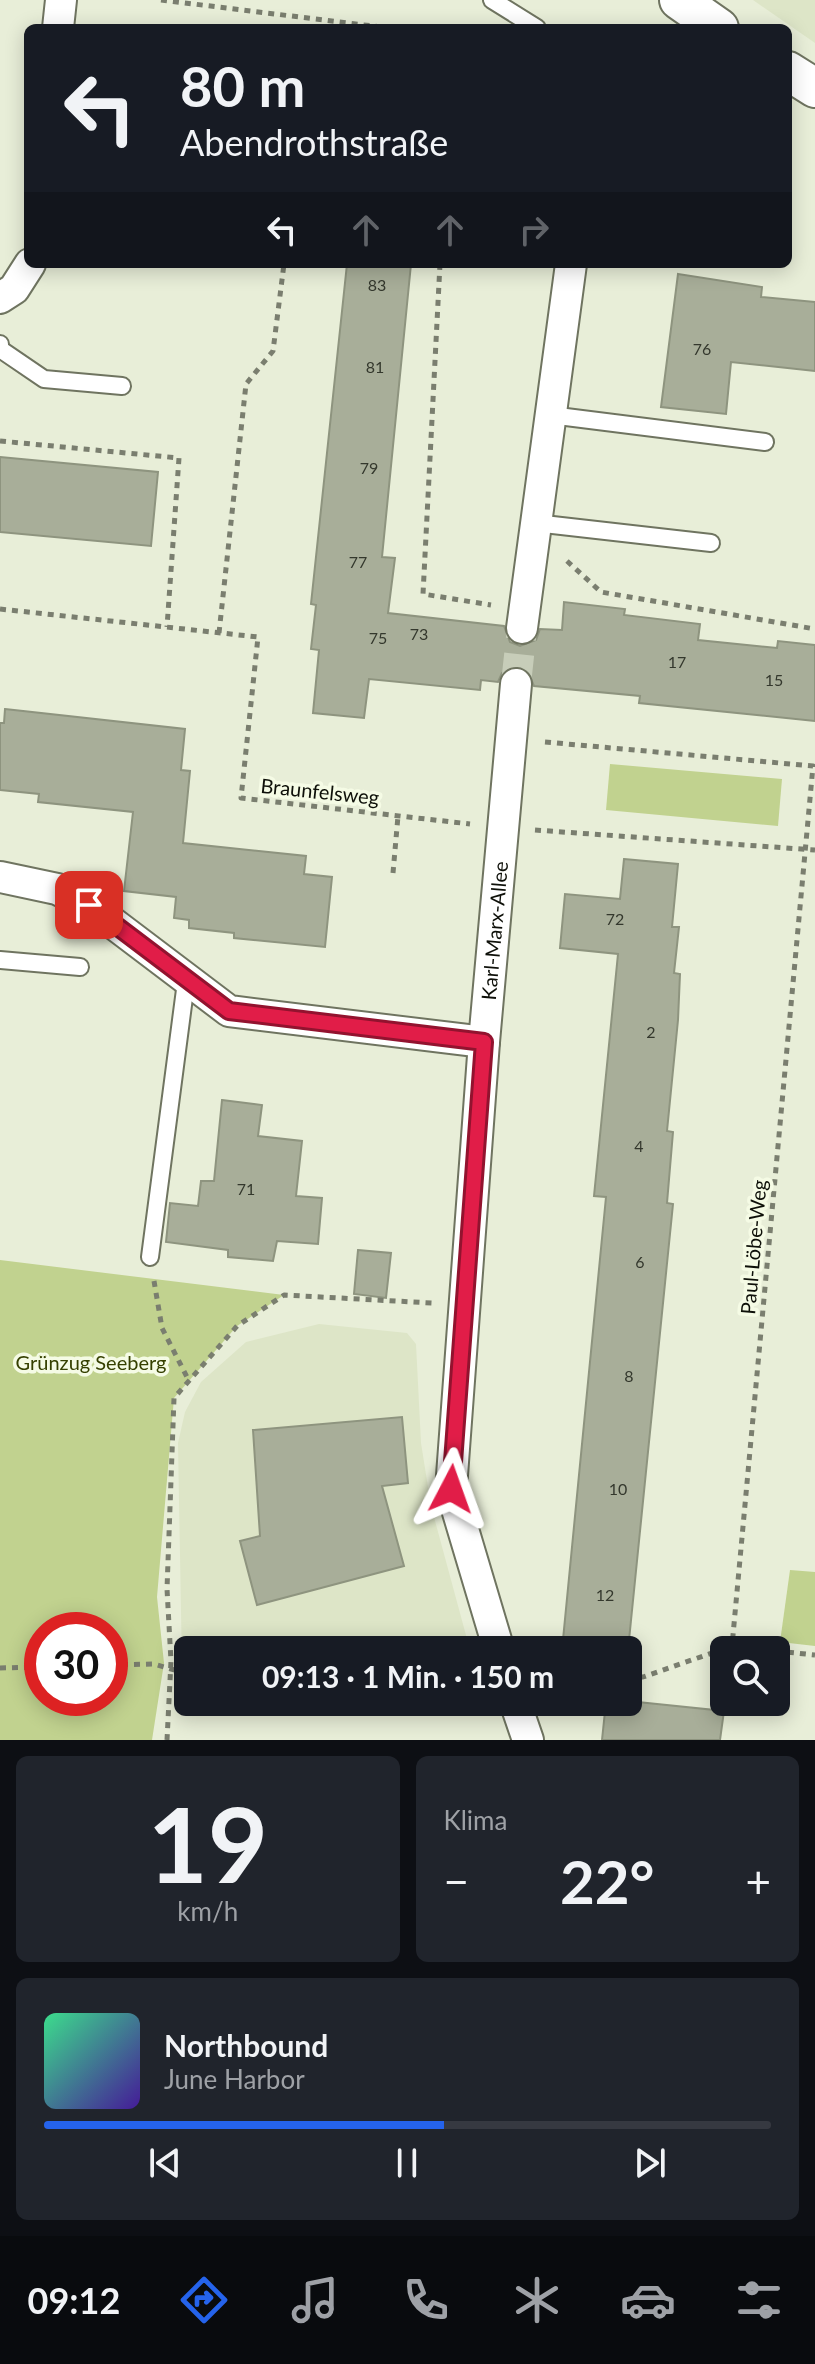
<!DOCTYPE html>
<html lang="de">
<head>
<meta charset="utf-8">
<style>
	:root { --surface:#171b24; --page:#20242c; --text:#f1f3f6; --muted:#9ea1a6; --line:#363941; --accent:#2563eb }
	body { margin:0; font-family:Lato,sans-serif; background:var(--page); color:var(--text); height:100vh; display:flex; flex-direction:column; font-size:30px; white-space:nowrap }
	* { box-sizing:border-box; margin:0 }
	p { font-size:26px; color:var(--muted) }
	.icon { flex:none; width:44px; height:44px; fill:none; stroke:currentColor; stroke-width:2; stroke-linecap:round; stroke-linejoin:round }
	.map { position:relative; height:1740px; overflow:hidden }
	.details { display:flex; flex-direction:column; gap:16px; padding:16px; background:#0d0f14; flex:1 }
	.details>* { flex:none }
	.top-card { position:absolute; left:24px; top:24px; width:768px; height:244px; border-radius:12px; box-shadow:0 4px 20px #0003; background:#171b24; color:var(--text); overflow:hidden }
	.tools { position:absolute; left:710px; top:1636px; display:grid; gap:16px }
	.tools a { display:grid; place-items:center; width:80px; height:80px; border-radius:12px; background:var(--surface); box-shadow:0 4px 20px #0003; font-size:40px }
	.speed { position:absolute; left:24px; top:1612px; display:flex; gap:16px; font-size:40px; font-weight:700; text-align:center }
	.speed>* { display:grid; place-content:center; width:104px; height:104px; border-radius:50%; background:var(--surface); box-shadow:0 4px 20px #0003; line-height:1 }
	.speed .limit { border:12px solid #d22; background:#fff; color:#111 }
	.pin { position:absolute; display:grid; place-items:center; width:68px; height:68px; color:#fff; margin:-34px; border-radius:16px; box-shadow:0 4px 12px #0006 }
	.me { position:absolute; width:88px; margin:-44px; rotate:4deg; stroke-linejoin:round; filter:drop-shadow(0 0 6px #0008) }
	.turn { display:flex; align-items:center; gap:28px; height:168px; padding:0 24px; font-size:36px }
	.turn .icon { width:104px; height:104px; stroke-width:2.5 }
	.turn b { display:block; font-size:56px; line-height:68px }
	.lanes { display:flex; align-items:center; height:76px; padding:0 24px; background:#0003; justify-content:center; gap:40px; direction:ltr }
	.lanes .off { opacity:.35 }
	.big { font-size:60px; font-weight:700; line-height:1.1 }
	.details .card { flex:1; display:flex; flex-direction:column; justify-content:center; gap:12px; min-width:0; padding:0 28px; border-radius:12px; background:var(--page) }
	.details .dial { align-items:center; gap:0 }
	.dial b { font-size:104px; line-height:1 }
	.song { display:flex; align-items:center; gap:24px }
	.cover { width:96px; height:96px; border-radius:12px; background:linear-gradient(135deg,hsl(150 70% 55%),hsl(260 70% 35%)) }
	.played { height:8px; border-radius:4px; background:linear-gradient(90deg,var(--accent) 55%,var(--line) 55%) }
	.keys { display:flex; justify-content:space-around; direction:ltr }
	.heat { display:flex; justify-content:space-between; align-items:center; font-size:44px; direction:ltr }
	.details .tiles { flex:1; display:grid; gap:16px; grid-template-columns:1fr 1fr }
	.card:last-child { grid-column:span 2 }
	.trip { position:absolute; left:174px; top:1636px; width:468px; height:80px; border-radius:12px; background:var(--surface); box-shadow:0 4px 20px #0003; font-weight:700; line-height:80px; text-align:center }
	.tabs { display:flex; height:128px; justify-content:space-around; align-items:center; background:#090b0e; color:var(--muted) }
	.tabs .icon { width:56px; height:56px }
	.tabs .active { color:var(--accent) }
	.tabs b { font-size:36px; color:var(--text) }
	.map>svg:first-child { display:block }
	.built { fill:#dde5c7 }
	.green { fill:#c1d28f; fill-rule:evenodd }
	.building { fill:#a8ae99; stroke:#8e947f; stroke-width:2 }
	.lines { fill:none; stroke-linecap:round; stroke-linejoin:round }
	.minor-tunnel { stroke:#c7cdb9; stroke-width:30; stroke-dasharray:30 15; stroke-linecap:butt }
	.service-casing { stroke:#6f7460; stroke-width:20 }
	.minor-casing { stroke:#6f7460; stroke-width:34 }
	.tertiary-casing { stroke:#6f7460; stroke-width:42 }
	.path { stroke:#7a7e6f; stroke-width:5; stroke-dasharray:6 6; stroke-linecap:butt }
	.service { stroke:#fff; stroke-width:16 }
	.minor { stroke:#fff; stroke-width:30 }
	.tertiary { stroke:#fff; stroke-width:38 }
	.route-casing { stroke:#92132f; stroke-width:20 }
	.route { stroke:#e11d48; stroke-width:14 }
	.labels { text-anchor:middle; dominant-baseline:central; stroke-width:7; stroke-linejoin:round; paint-order:stroke }
	.number-label { font-size:16px; fill:#34382d }
	.street-label { font-size:20px; fill:#0e1009; stroke:#f5fbe5 }
	.park-label { font-size:20px; fill:#354000; stroke:#f5fbe5 }
</style>
</head>
<body>
<div class="map">
<svg width="815" height="1740" viewBox="0 0 815 1740">
	<rect width="100%" height="100%" fill="#e8eed8"/>
	<g class="built">
		<polygon points="753,0 815,0 815,43"/>
		<polygon points="319,1324 407,1333 416,1344 421,1443 431,1506 470,1650 188,1650 188,1668 182,1667 178,1443 185,1412 201,1382 246,1342"/>
	</g>
	<g class="green">
		<polygon points="610,764 782,779 778,826 606,810"/>
		<path d="M 0,1260 L 284,1295 L 237,1326 L 174,1398 L 157,1597 L 164,1663 L 152,1740 L 0,1740 ZM 110,1630 L 110,1698 L 42,1698 L 42,1630 Z"/>
		<polygon points="790,1570 815,1572 815,1646 780,1642"/>
	</g>
	<g class="building">
		<polygon points="347,264 411,264 382,557 395,558 388,613 504,626 510,642 520,646 536,640 540,629 562,630 564,602 625,609 624,615 700,624 698,640 777,648 778,641 815,645 815,721 639,703 640,696 534,686 527,670 517,666 502,673 498,682 481,680 480,690 369,679 364,718 313,713 319,650 311,649 316,605 311,604"/>
		<polygon points="678,274 762,287 761,297 815,302 815,371 731,362 726,414 661,407"/>
		<polygon points="0,457 158,472 151,546 0,532"/>
		<polygon points="5,709 185,729 181,770 190,771 183,843 306,856 304,874 332,877 325,947 234,938 234,933 189,928 189,920 174,918 176,897 124,891 133,812 38,802 39,794 0,790 0,723 4,723"/>
		<polygon points="624,859 678,864 672,927 679,927 674,973 680,974 678,1020 667,1131 673,1132 667,1203 673,1204 628,1650 562,1650 606,1197 594,1196 618,954 560,948 565,894 620,899"/>
		<polygon points="222,1100 262,1105 258,1136 302,1141 296,1196 322,1198 318,1244 277,1241 273,1261 228,1257 228,1250 166,1242 170,1203 198,1206 201,1181 214,1181"/>
		<polygon points="358,1250 391,1253 386,1298 354,1294"/>
		<polygon points="402,1417 408,1483 382,1486 404,1566 257,1605 240,1541 260,1536 253,1430"/>
		<polygon points="628,1701 724,1711 720,1740 602,1740 606,1702"/>
	</g>
	<g class="lines">
		<polyline class="minor-tunnel" points="516,684 522,628"/>
		<defs>
			<g id="service">
				<polyline points="492,0 537,28"/>
				<polyline points="0,344 0,349 44,379 122,386"/>
				<polyline points="550,415 765,442"/>
				<polyline points="535,523 711,543"/>
				<polyline points="0,960 80,967"/>
				<polyline points="150,1257 186,982"/>
			</g>
			<g id="minor">
				<polyline points="58,28 61,0"/>
				<polyline points="0,298 14,289 30,264"/>
				<polyline points="522,628 571,264"/>
				<polyline points="0,877 57,889 89,905 229,1011 484,1042"/>
				<path id="s1" d="M 499,1650 L 451,1489 L 484,1042 L 516,684"/>
				<polyline points="515,1702 528,1740"/>
			</g>
			<g id="tertiary">
				<polyline points="679,0 719,28"/>
				<polyline points="788,71 815,88"/>
			</g>
		</defs>
		<use href="#service" class="service-casing"/>
		<use href="#minor" class="minor-casing"/>
		<use href="#tertiary" class="tertiary-casing"/>
		<g class="path">
			<polyline points="161,0 389,28"/>
			<polyline points="440,264 423,594 491,605"/>
			<polyline points="0,441 179,458 167,627"/>
			<polyline points="567,561 601,592 815,629"/>
			<polyline points="0,609 258,637 241,798 470,824"/>
			<polyline points="219,633 246,384 273,351 284,264"/>
			<polyline points="545,742 813,766 732,1646 765,1650"/>
			<polyline points="535,830 815,850"/>
			<polyline points="393,873 398,816"/>
			<polyline points="154,1281 162,1328 189,1381"/>
			<polyline points="776,1651 815,1655"/>
			<polyline points="110,1665 154,1664 188,1674"/>
			<polyline points="0,1668 42,1667"/>
			<polyline points="628,1676 643,1677 732,1646"/>
			<polyline points="463,1702 484,1703"/>
			<polyline points="167,1740 171,1661 167,1589 174,1398 237,1326 284,1295 432,1303"/>
		</g>
		<use href="#service" class="service"/>
		<use href="#minor" class="minor"/>
		<use href="#tertiary" class="tertiary"/>
	</g>
	<g class="lines">
		<defs>
			<polyline id="route" points="89,905 229,1011 484,1042 451,1489"/>
		</defs>
		<use href="#route" class="route-casing"/>
		<use href="#route" class="route"/>
	</g>
	<g class="labels">
		<g class="number-label">
			<text x="377" y="284">83</text>
			<text x="702" y="348">76</text>
			<text x="375" y="366">81</text>
			<text x="369" y="467">79</text>
			<text x="358" y="561">77</text>
			<text x="419" y="633">73</text>
			<text x="378" y="637">75</text>
			<text x="677" y="661">17</text>
			<text x="774" y="679">15</text>
			<text x="615" y="918">72</text>
			<text x="651" y="1031">2</text>
			<text x="639" y="1145">4</text>
			<text x="246" y="1188">71</text>
			<text x="640" y="1261">6</text>
			<text x="629" y="1375">8</text>
			<text x="618" y="1488">10</text>
			<text x="605" y="1594">12</text>
		</g>
		<g class="street-label">
			<text transform="translate(320 791) rotate(6)">Braunfelsweg</text>
			<text stroke="none"><textPath href="#s1" startOffset="728">Karl-Marx-Allee</textPath></text>
			<text transform="translate(753 1247) rotate(-85)">Paul-Löbe-Weg</text>
		</g>
		<g class="park-label">
			<text x="91" y="1362">Grünzug Seeberg</text>
		</g>
	</g>
</svg>
<div class="tools">
<a><svg class="icon" aria-label="search" viewBox="0 0 24 24"><circle cx="10" cy="10" r="6"/><path d="M15 15l6 6"/></svg></a>
</div>
<div class="speed"><div class="limit">30</div></div>
<div class="pin" style="left:89px;top:905px;background:#d93025"><svg class="icon" aria-label="arrive" viewBox="0 0 24 24"><path d="M6 21V4h12l-3 4 3 4H6"/></svg></div>
<svg class="me" style="left:451px;top:1489px" viewBox="-20 -20 40 40"><path d="M0-17L14 15 0 8-14 15z" fill="#e11d48" stroke="#fff" stroke-width="4"/></svg>
<div class="trip">09:13 · 1 Min. · 150 m</div>
<div class="top-card">
<div class="turn"><svg class="icon" aria-label="left" viewBox="0 0 24 24"><path d="M17 20v-9H6M10 6l-5 5 5 5"/></svg><div><b>80 m</b>Abendrothstraße</div></div>
<div class="lanes"><svg class="icon" aria-label="left" viewBox="0 0 24 24"><path d="M17 20v-9H6M10 6l-5 5 5 5"/></svg><svg class="icon off" aria-label="ahead" viewBox="0 0 24 24"><path d="M12 20V5M6 11l6-6 6 6"/></svg><svg class="icon off" aria-label="ahead" viewBox="0 0 24 24"><path d="M12 20V5M6 11l6-6 6 6"/></svg><svg class="icon off" aria-label="right" viewBox="0 0 24 24"><path d="M7 20v-9h11M14 6l5 5-5 5"/></svg></div>
</div>
</div>
<section class="details">
<div class="tiles">
<div class="card dial"><b>19</b><p>km/h</p></div>
<div class="card"><p>Klima</p>
<div class="heat"><a>−</a><b class="big">22°</b><a>+</a></div>
</div>
<div class="card">
<div class="song"><i class="cover"></i><div><b>Northbound</b><p>June Harbor</p></div></div>
<div class="played"></div>
<div class="keys"><svg class="icon" aria-label="previous" viewBox="0 0 24 24"><path d="M18 5L8 12l10 7zM5 5v14"/></svg><svg class="icon" aria-label="pause" viewBox="0 0 24 24"><path d="M8 5v14M16 5v14"/></svg><svg class="icon" aria-label="next" viewBox="0 0 24 24"><path d="M6 5l10 7-10 7zM19 5v14"/></svg></div>
</div>
</div>
</section>
<nav class="tabs">
<b>09:12</b>
<svg class="icon active" aria-label="directions" viewBox="0 0 24 24"><path d="M12 3l9 9-9 9-9-9zM9 14v-3h6M13 9l2 2-2 2"/></svg>
<svg class="icon" aria-label="music" viewBox="0 0 24 24"><path d="M9 18V5l10-2v13"/><circle cx="6" cy="18" r="3"/><circle cx="16" cy="16" r="3"/></svg>
<svg class="icon" aria-label="phone" viewBox="0 0 24 24"><path d="M5 4h4l2 5-3 2q2 4 5 5l2-3 5 2v4C11 20 4 13 5 4z"/></svg>
<svg class="icon" aria-label="climate" viewBox="0 0 24 24"><path d="M12 3v18M4 7l16 10M4 17L20 7"/></svg>
<svg class="icon" aria-label="car" viewBox="0 0 24 24"><path d="M5 17H2v-5l4-1 3-4h7l3 4 3 1v5h-3M9 17h6M6 11h13"/><circle cx="7" cy="17" r="2"/><circle cx="17" cy="17" r="2"/></svg>
<svg class="icon" aria-label="filters" viewBox="0 0 24 24"><path d="M4 7h16M4 17h16"/><circle cx="9" cy="7" r="2"/><circle cx="15" cy="17" r="2"/></svg>
</nav>
</body>
</html>
